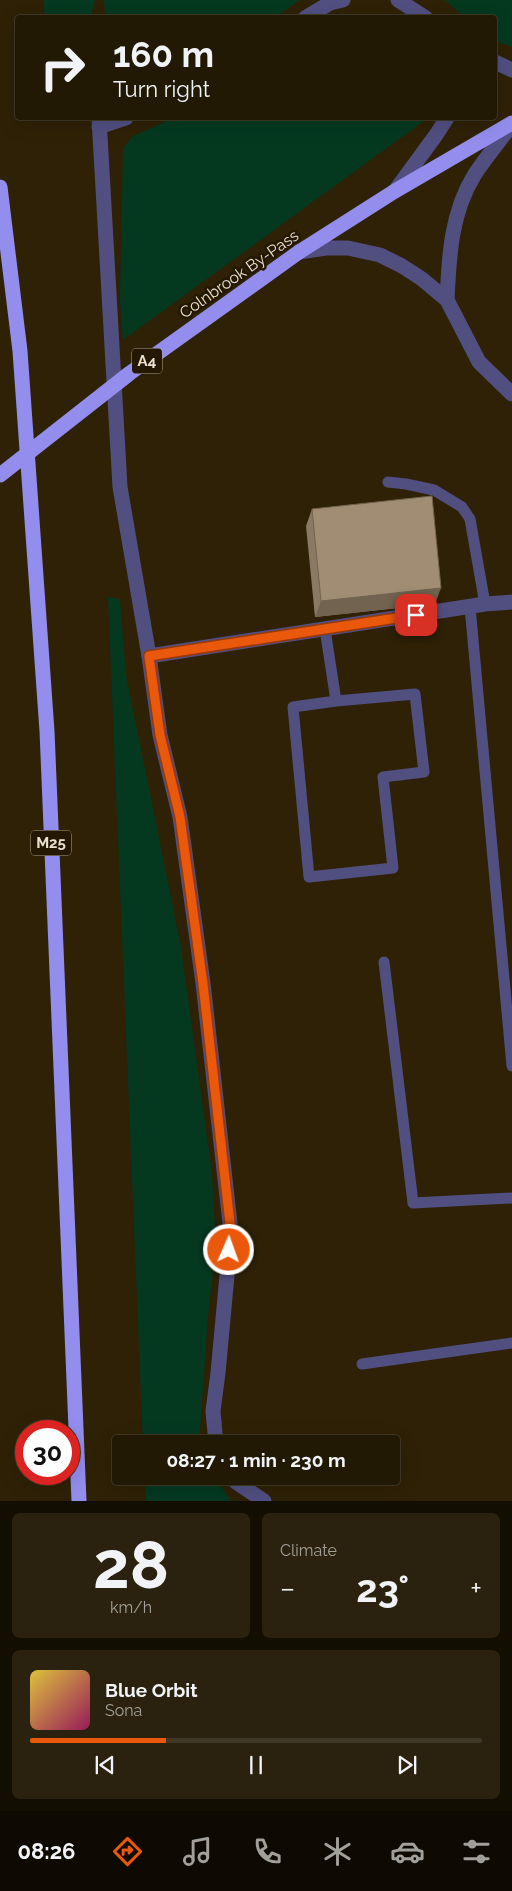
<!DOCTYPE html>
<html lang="en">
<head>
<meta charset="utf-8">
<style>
	:root { --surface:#221904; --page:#2a220e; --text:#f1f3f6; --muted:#a2a09a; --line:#3f3826; --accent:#ea580c }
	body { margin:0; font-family:Raleway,sans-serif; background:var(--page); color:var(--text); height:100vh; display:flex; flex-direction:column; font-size:19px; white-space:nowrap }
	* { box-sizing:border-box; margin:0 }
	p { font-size:16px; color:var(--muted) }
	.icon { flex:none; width:28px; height:28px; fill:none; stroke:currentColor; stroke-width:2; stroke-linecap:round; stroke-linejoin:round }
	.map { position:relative; height:1501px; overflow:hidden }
	.sheet { display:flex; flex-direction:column; gap:12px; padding:12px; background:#130e02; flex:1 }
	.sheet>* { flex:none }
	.banner { position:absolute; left:15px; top:15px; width:482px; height:105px; border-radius:5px; box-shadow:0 5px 20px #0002,0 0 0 1px var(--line); background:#221904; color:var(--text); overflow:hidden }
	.speed { position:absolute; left:15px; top:1420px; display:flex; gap:10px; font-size:25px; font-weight:700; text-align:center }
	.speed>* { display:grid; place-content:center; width:65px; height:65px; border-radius:50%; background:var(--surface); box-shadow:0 5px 20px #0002,0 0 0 1px var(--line); line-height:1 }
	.speed .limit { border:8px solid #d22; background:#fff; color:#111 }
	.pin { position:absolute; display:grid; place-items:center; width:42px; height:42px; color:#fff; margin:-21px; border-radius:10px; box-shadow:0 2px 8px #0006 }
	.me { position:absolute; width:55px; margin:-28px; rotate:2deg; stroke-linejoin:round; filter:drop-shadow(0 0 4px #0008) }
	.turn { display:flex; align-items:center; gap:18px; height:105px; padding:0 15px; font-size:22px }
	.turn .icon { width:65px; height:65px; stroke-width:2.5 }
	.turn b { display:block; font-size:35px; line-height:42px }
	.big { font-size:38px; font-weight:700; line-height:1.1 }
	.sheet .card { flex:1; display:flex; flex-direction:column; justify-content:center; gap:8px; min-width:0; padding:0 18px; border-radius:8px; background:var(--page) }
	.sheet .dial { align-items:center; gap:0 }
	.dial b { font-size:65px; line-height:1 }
	.song { display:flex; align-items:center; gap:15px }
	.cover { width:60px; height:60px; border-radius:8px; background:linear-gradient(135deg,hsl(50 70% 55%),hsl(330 70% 35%)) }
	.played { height:5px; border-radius:2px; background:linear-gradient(90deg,var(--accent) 30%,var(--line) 30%) }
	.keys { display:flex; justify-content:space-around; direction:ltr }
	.heat { display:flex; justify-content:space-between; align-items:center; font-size:28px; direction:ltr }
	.sheet .tiles { flex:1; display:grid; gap:12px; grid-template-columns:1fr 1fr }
	.card:last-child { grid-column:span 2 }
	.trip { position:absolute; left:112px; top:1435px; width:288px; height:50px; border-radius:5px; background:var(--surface); box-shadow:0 5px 20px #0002,0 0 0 1px var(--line); font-weight:700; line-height:50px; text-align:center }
	.tabs { display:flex; height:80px; justify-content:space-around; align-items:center; background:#0e0a02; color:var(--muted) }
	.tabs .icon { width:35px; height:35px }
	.tabs .current { color:var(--accent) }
	.tabs b { font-size:22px; color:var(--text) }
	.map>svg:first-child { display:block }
	.green { fill:#043920 }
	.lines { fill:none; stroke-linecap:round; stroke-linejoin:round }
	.lane { stroke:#514f80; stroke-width:11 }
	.street { stroke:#514f80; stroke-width:15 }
	.highway { stroke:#938dee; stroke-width:15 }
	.highway-bridge { stroke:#938dee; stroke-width:15 }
	.wall { fill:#8a7963 }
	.shaded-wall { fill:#716350 }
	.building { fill:#a18d73; stroke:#716350 }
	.route-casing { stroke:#983908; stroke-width:12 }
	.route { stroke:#ea580c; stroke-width:9 }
	.labels { text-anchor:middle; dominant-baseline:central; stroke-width:5; stroke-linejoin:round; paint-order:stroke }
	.shield { fill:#241800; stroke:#afa593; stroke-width:1 }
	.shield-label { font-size:15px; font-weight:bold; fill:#eae1d2 }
	.street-label { font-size:16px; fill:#eae1d2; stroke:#241800 }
</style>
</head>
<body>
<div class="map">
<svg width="512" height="1501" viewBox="0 0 512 1501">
	<rect width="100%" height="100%" fill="#2e2106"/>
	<g class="green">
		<polygon points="43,0 95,0 91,17 45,18"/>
		<polygon points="103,0 300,0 276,17 107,17"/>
		<polygon points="445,0 512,0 512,47 495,41 495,18 464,17"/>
		<polygon points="174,118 428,118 123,340 120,300 123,148 133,136"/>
		<polygon points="108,597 120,599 126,675 181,947 212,1174 216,1246 208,1317 199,1444 143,1444"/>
		<polygon points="145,1476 214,1476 231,1501 146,1501"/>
	</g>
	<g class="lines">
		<g class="lane">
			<polyline points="388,482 406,484 434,490 462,507 470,519 485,604"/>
			<polyline points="470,607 512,1066"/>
			<polyline points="325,629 336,701 293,707 309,877 393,868 383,777 424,772 415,694 336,701"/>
			<polyline points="384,962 413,1203 512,1198"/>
			<polyline points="362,1364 512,1343"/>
		</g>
		<g class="street">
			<polyline points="398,0 426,18"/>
			<polyline points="305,18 330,3 343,0"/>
			<polyline points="495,62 512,70"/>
			<polyline points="99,118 120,487 149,656 160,735 180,817 203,983 231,1232 218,1373 213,1411 216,1444"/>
			<polyline points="99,127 126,118"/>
			<polyline points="395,191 436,135 447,118"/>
			<polyline points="299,252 326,248 348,248 380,255 402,266 422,279 447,300 479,362 512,394"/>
			<path d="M 447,300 C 449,256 451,212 475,174 C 486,157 500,141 512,124"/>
			<polyline points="149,656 485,604 512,602"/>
			<polyline points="231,1476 236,1482 264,1501"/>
		</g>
		<g class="highway">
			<polyline points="0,187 20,351 47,731 79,1501"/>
			<polyline points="299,252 395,191 512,123"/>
		</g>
		<polyline class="highway-bridge" points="0,475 130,373 299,252"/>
	</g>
	<polygon class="wall" points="312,509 435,604 315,617 306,526"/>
	<polygon class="shaded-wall" points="441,588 435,604 315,617 321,601"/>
	<polygon class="building" points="432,496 441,588 321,601 312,509"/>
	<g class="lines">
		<defs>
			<polyline id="route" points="229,1250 231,1232 203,984 180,817 160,735 149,656 416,615"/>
		</defs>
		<use href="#route" class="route-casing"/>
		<use href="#route" class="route"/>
	</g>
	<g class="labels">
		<g class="shield">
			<rect x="132" y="348.5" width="30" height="25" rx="4"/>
			<rect x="31" y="830.5" width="40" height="25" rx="4"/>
		</g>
		<g class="shield-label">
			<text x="147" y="361">A4</text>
			<text x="51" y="843">M25</text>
		</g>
		<g class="street-label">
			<text transform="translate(239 274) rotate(-35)">Colnbrook By-Pass</text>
		</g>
	</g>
</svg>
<div class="speed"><div class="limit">30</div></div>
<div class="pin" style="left:416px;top:615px;background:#d93025"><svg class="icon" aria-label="arrive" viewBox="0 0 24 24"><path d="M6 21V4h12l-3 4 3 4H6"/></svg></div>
<svg class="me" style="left:229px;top:1250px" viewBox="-20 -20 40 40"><circle r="17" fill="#ea580c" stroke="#fff" stroke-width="3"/><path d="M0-11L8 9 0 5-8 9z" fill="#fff"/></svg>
<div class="trip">08:27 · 1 min · 230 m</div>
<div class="banner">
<div class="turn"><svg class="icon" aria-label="right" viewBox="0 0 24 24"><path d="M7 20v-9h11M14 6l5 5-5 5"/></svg><div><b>160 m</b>Turn right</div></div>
</div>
</div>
<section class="sheet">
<div class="tiles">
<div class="card dial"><b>28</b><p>km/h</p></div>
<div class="card"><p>Climate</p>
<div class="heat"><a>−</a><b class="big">23°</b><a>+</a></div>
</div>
<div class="card">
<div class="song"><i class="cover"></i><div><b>Blue Orbit</b><p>Sona</p></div></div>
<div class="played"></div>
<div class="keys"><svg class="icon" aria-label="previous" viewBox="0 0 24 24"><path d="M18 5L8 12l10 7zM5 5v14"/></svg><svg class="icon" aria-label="pause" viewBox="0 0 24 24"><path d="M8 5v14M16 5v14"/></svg><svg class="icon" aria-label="next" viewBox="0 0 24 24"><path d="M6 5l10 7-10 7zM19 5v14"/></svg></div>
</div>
</div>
</section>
<nav class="tabs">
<b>08:26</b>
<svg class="icon current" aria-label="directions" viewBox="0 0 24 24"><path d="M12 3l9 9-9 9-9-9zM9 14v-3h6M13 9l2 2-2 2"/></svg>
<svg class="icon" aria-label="music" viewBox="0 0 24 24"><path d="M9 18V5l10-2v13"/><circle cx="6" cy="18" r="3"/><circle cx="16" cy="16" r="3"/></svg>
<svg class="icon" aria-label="phone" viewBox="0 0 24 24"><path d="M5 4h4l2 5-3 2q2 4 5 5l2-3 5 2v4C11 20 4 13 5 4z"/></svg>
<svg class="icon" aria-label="climate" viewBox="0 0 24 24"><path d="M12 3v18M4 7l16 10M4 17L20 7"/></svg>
<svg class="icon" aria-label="car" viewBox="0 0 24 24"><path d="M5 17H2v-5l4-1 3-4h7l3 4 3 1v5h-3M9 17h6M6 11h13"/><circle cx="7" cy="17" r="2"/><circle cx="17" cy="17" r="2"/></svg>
<svg class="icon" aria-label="filters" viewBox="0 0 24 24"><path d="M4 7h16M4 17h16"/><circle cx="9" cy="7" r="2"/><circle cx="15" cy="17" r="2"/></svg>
</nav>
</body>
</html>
